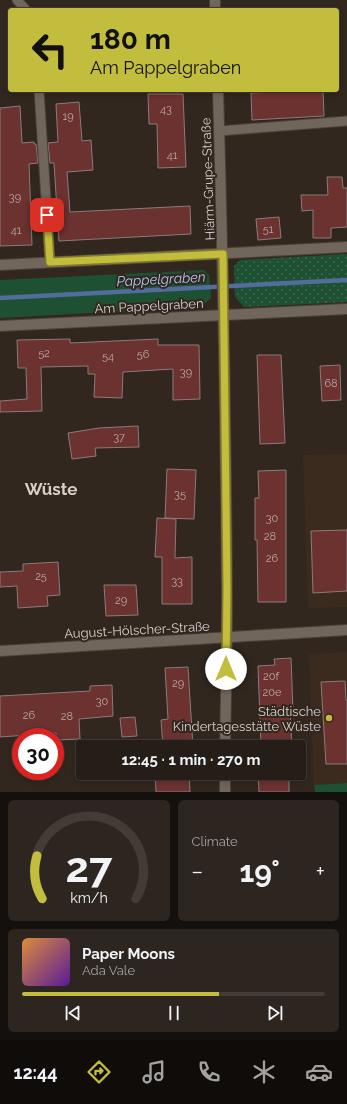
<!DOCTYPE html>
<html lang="en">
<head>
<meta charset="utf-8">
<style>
	:root { --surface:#251d17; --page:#2d2620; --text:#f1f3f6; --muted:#a3a2a1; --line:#423b36; --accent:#c3bd3e }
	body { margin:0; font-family:Raleway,sans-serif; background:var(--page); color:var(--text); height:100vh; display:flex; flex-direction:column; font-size:15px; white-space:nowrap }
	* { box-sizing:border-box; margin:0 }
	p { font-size:13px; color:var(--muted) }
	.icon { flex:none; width:22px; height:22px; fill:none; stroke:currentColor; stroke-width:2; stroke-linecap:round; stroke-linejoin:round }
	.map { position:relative; height:792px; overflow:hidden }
	.panel { display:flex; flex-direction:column; gap:8px; padding:8px; background:#14100d; flex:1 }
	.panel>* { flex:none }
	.hud { position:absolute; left:8px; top:8px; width:331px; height:84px; border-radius:4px; box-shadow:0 2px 6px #0003,0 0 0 1px var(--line); background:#c3bd3e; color:#111; overflow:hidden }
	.speed { position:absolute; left:12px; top:728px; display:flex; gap:8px; font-size:20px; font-weight:700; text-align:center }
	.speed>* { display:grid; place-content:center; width:52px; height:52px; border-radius:50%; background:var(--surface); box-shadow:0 2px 6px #0003,0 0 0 1px var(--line); line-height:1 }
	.speed .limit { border:6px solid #d22; background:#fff; color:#111 }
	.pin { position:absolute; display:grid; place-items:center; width:34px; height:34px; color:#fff; margin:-17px; border-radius:8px; box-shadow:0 2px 6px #0006 }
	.me { position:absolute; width:44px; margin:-22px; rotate:0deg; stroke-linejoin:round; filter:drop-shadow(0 0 3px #0008) }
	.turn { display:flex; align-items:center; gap:14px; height:84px; padding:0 16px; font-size:18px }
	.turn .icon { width:52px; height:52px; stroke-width:2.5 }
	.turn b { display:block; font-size:28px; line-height:34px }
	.big { font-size:30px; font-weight:700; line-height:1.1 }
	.panel .card { flex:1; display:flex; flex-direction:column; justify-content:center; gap:6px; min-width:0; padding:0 14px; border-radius:6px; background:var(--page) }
	.panel .dial { align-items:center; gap:0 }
	.dial svg { height:104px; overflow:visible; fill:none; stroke:var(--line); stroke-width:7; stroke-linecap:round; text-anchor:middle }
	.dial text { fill:var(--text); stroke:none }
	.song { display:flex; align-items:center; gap:12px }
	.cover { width:48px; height:48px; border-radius:6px; background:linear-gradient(135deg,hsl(30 70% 55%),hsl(270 70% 35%)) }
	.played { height:4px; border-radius:2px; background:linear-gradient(90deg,var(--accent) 65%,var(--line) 65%) }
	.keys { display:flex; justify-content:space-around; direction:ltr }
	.heat { display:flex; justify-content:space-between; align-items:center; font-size:22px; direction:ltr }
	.panel .tiles { flex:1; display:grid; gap:8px; grid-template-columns:1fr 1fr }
	.card:last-child { grid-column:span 2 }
	.trip { position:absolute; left:76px; top:740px; width:230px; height:40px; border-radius:4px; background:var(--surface); box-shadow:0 2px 6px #0003,0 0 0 1px var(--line); font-weight:700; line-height:40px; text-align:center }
	.menu { display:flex; height:64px; justify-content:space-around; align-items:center; background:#0f0c09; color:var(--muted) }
	.menu .icon { width:28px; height:28px }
	.menu .active { color:var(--accent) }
	.menu b { font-size:18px; color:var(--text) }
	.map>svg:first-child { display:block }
	.built { fill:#3a2b1e }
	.green { fill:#1e5133 }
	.park { fill:url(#park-dots) }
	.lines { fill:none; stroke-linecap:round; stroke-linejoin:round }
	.stream { stroke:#526c9b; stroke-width:4.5 }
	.building { fill:#6b3230; stroke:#8c7b7a }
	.lane-casing { stroke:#4a423b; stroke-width:11 }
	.street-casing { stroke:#4a423b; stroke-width:12 }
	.lane { stroke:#71665c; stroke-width:9 }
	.street { stroke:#71665c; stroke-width:10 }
	.route-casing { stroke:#7f7b28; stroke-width:10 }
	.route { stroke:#c3bd3e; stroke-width:7 }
	.poi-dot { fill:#c3bd3e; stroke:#31271f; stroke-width:1.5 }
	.labels { text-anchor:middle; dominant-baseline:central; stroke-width:4; stroke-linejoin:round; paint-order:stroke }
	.number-label { font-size:11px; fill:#bca8a4 }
	.street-label { font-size:13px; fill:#d7d0cb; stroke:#31271f }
	.poi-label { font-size:13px; fill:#d7d0cb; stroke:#31271f; text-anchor:end }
	.water-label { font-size:14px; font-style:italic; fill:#afc7f2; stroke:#31271f }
	.district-label { font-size:17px; font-weight:bold; fill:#d7d0cb; stroke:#31271f }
</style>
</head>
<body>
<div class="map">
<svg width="347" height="792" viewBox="0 0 347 792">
	<defs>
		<pattern id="park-dots" width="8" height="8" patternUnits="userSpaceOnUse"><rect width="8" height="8" fill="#1e5133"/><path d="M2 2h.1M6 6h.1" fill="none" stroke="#3e694f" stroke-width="1.8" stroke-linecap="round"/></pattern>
	</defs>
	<rect width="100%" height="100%" fill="#31271f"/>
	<g class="built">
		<polygon points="347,454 347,607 308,608 303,455"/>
		<polygon points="347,652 347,783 314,785 309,654"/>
	</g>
	<g class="green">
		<polygon points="204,270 209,275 211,298 201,307 0,318 0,280"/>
		<polygon points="347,783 347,792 315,792 314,785"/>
	</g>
	<polygon class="park" points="347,254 347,302 244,307 235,297 234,266 240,260"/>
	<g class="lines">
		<polyline class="stream" points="0,298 347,280"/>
	</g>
	<g class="building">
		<polygon points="323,90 324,116 252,120 251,93"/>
		<polygon points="148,94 183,94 186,167 158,168 157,124 149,124"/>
		<polygon points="79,102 82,141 91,140 93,170 67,172 70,212 190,206 191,234 59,241 54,163 50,163 48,143 58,142 56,104"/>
		<polygon points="20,106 22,143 34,142 34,144 36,144 38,163 29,164 32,245 0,246 0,108"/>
		<polygon points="327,177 342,177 343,188 347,188 347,227 331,228 331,238 313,238 313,210 302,211 301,195 328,195"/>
		<polygon points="279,217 281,238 258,240 256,219"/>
		<polygon points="70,339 70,343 158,339 158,345 199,345 200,399 173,400 173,369 123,372 122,398 94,397 95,374 88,374 88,366 41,367 42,411 0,412 0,401 27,399 26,368 18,368 17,340"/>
		<polygon points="257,355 281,355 285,443 260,444"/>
		<polygon points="340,365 341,400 322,401 320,366"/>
		<polygon points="138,426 139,447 95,448 96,456 72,459 68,433 99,428"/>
		<polygon points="167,469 196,470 194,519 165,518"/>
		<polygon points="286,470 286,602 258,602 257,540 255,540 255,498 259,498 258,471"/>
		<polygon points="157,518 176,519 175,558 192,557 192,604 162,604 162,557 155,557"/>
		<polygon points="347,530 347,591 313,593 311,531"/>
		<polygon points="58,562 60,595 47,596 48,606 18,608 17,586 0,587 0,572 23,571 23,564"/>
		<polygon points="104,585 136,585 138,615 106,616"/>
		<polygon points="291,658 293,711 290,711 292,747 261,747 258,666 275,665 274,659"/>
		<polygon points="188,667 193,747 163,747 161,720 168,719 165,668"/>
		<polygon points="345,681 346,700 347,700 347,764 326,764 321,682"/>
		<polygon points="112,685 113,716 79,719 80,739 57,740 56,733 0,737 0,696 90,691 90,686"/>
		<polygon points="135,717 137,736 122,737 120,718"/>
		<polygon points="155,773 189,773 190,792 156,792"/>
		<polygon points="258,773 289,773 289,792 259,792"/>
	</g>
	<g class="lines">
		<defs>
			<g id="lane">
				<polyline points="17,0 26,10"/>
				<polyline points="39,90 50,262"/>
				<polyline points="219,131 347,121"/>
			</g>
			<g id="street">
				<polyline points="215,0 215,10"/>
				<path d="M 218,90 C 223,261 226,431 227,602 C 227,650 226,699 225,747"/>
				<polyline points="0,265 347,247"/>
				<polyline points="0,326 347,309"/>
				<polyline points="0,651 347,630"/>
				<polyline points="225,792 225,773"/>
			</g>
		</defs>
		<use href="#lane" class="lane-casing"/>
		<use href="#street" class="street-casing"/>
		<use href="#lane" class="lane"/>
		<use href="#street" class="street"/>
	</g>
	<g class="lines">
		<defs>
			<polyline id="route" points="47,215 50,262 223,254 227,589 226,669"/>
		</defs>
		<use href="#route" class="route-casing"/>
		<use href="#route" class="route"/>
	</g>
	<circle class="poi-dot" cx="329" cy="718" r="4"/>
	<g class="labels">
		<g class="number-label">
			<text x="166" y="109">43</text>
			<text x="68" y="116">19</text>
			<text x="172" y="155">41</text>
			<text x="15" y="197">39</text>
			<text x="268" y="229">51</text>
			<text x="16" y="230">41</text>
			<text x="44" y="353">52</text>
			<text x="143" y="354">56</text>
			<text x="108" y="356">54</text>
			<text x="186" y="372">39</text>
			<text x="331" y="383">68</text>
			<text x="119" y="437">37</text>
			<text x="180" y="494">35</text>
			<text x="272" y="518">30</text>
			<text x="270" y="536">28</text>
			<text x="272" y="558">26</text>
			<text x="41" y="576">25</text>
			<text x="177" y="581">33</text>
			<text x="121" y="600">29</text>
			<text x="271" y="676">20f</text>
			<text x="178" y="683">29</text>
			<text x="272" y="692">20e</text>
			<text x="102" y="701">30</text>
			<text x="29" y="715">26</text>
			<text x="67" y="716">28</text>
		</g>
		<g class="street-label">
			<text transform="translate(208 179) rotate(-92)">Hiärm-Grupe-Straße</text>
			<text transform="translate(149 306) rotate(-3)">Am Pappelgraben</text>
			<text transform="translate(137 630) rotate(-3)">August-Hölscher-Straße</text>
		</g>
		<g class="poi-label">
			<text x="321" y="711">Städtische<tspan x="321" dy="15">Kindertagesstätte Wüste</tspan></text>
		</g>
		<g class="water-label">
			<text transform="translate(161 279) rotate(-3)">Pappelgraben</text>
		</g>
		<g class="district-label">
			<text x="51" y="489">Wüste</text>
		</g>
	</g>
</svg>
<div class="speed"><div class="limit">30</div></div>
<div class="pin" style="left:47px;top:215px;background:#d93025"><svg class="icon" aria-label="arrive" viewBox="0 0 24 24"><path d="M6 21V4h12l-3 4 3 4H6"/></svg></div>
<svg class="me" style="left:226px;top:669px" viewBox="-20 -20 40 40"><circle r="19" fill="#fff"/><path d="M0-13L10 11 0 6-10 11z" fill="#c3bd3e"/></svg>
<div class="trip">12:45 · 1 min · 270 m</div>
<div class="hud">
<div class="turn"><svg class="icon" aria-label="left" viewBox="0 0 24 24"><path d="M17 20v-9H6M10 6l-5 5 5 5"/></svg><div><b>180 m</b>Am Pappelgraben</div></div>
</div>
</div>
<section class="panel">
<div class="tiles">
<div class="card dial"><svg viewBox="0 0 100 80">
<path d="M14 69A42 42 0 1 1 86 69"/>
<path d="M14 69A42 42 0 0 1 10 36" stroke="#c3bd3e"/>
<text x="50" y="56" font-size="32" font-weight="700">27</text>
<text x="50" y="72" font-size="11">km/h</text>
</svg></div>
<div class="card"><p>Climate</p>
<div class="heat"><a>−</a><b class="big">19°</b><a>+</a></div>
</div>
<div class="card">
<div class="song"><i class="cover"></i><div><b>Paper Moons</b><p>Ada Vale</p></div></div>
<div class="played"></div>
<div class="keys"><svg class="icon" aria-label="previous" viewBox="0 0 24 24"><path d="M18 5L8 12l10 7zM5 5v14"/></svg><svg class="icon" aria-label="pause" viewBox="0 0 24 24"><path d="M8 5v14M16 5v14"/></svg><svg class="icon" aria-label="next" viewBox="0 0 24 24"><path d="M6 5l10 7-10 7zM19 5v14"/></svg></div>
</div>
</div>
</section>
<nav class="menu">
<b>12:44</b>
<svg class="icon active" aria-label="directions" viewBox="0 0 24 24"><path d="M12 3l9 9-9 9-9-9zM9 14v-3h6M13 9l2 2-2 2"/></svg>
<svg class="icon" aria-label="music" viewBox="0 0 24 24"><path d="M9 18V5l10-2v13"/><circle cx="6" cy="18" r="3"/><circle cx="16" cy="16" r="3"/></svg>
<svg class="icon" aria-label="phone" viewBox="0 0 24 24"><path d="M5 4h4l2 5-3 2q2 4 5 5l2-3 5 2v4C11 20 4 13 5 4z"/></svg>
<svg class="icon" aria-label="climate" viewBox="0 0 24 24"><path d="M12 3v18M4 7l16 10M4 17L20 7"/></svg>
<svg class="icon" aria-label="car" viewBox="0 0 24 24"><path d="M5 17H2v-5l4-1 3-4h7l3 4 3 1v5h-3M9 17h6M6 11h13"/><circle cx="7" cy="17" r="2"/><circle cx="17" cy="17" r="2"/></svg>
</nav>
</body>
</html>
